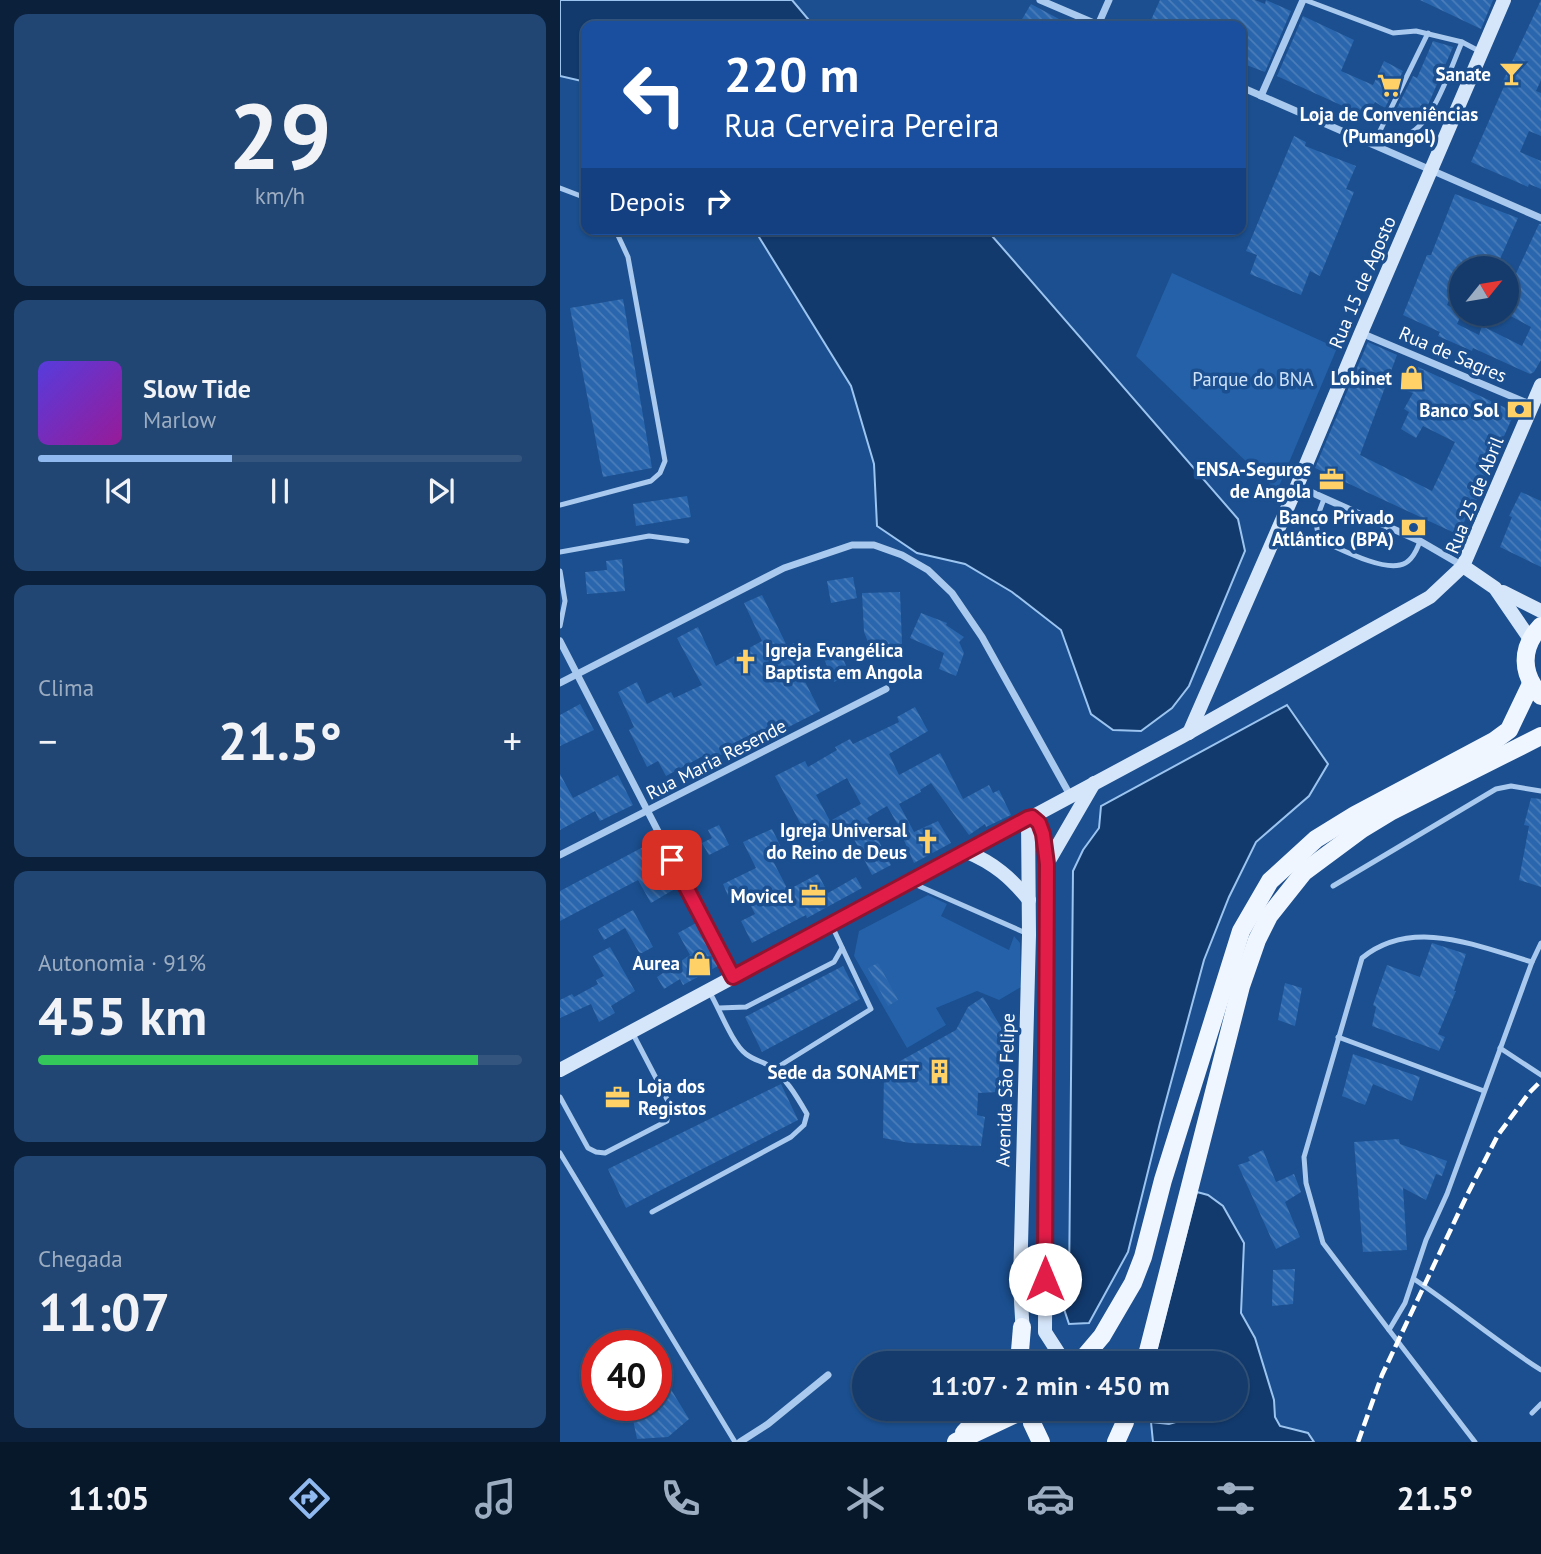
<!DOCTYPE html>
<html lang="pt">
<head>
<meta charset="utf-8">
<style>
	:root { --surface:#143b6b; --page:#214673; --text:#f1f3f6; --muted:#9dadc1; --line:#33557e; --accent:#90b9f0 }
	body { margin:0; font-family:"PT Sans",sans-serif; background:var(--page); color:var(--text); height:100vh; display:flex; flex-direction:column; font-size:26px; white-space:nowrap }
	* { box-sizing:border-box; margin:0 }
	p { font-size:23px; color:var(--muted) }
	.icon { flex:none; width:38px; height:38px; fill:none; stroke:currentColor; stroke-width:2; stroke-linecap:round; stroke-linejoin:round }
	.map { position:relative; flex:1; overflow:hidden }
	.details { display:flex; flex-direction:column; gap:14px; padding:14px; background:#0b203b; width:560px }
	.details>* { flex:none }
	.top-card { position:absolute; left:21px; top:21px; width:665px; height:214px; border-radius:14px; box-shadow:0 2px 5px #0004,0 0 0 2px var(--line); background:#1a4fa0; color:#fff; overflow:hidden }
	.needle { width:46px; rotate:60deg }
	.fabs { position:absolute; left:889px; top:256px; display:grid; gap:14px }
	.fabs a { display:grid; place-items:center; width:70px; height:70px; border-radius:50%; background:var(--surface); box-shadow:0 2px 5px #0004,0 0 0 2px var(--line); font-size:35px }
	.speed { position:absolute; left:21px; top:1330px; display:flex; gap:14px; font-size:35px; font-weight:700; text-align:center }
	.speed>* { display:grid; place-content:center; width:91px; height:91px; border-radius:50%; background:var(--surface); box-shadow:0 2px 5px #0004,0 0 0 2px var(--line); line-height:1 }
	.speed .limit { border:10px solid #d22; background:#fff; color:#111 }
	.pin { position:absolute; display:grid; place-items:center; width:60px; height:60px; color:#fff; margin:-30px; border-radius:14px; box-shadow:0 4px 10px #0006 }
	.me { position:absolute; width:77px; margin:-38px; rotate:0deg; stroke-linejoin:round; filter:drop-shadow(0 0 5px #0008) }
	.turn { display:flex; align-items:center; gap:24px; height:147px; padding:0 28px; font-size:32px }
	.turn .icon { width:91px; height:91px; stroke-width:2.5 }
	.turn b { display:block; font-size:49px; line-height:60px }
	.then { display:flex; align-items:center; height:66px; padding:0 28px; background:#0003; gap:14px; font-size:26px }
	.big { font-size:52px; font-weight:700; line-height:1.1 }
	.details .card { flex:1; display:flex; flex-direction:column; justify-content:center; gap:10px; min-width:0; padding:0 24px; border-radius:14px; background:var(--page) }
	.details .dial { align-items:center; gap:0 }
	.dial b { font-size:91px; line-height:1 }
	.song { display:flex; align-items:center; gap:21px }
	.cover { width:84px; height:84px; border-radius:10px; background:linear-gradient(135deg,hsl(250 70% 55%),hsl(300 70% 35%)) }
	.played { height:7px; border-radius:4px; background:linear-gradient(90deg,var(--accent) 40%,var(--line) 40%) }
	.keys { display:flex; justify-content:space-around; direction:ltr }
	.heat { display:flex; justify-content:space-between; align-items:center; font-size:38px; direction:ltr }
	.charge { height:10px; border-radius:5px; background:linear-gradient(90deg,#34c759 91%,var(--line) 0) }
	.trip { position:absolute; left:292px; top:1351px; width:396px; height:70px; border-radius:35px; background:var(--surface); box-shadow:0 2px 5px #0004,0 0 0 2px var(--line); font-weight:700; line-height:70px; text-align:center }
	.dock { display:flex; height:112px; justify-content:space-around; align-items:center; background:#08182b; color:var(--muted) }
	.dock .icon { width:49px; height:49px }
	.dock .selected { color:var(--accent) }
	.dock b { font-size:32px; color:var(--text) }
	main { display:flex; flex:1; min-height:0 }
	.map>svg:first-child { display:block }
	.green { fill:#2461a8 }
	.water { fill:#123a6d; stroke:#9cc4f0; stroke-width:2 }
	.building { fill:url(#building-back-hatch); fill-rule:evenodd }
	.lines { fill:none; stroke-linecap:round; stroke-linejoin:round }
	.lane { stroke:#a9c9ee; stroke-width:5 }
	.street { stroke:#a9c9ee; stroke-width:7 }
	.secondary { stroke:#d6e6fa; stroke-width:14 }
	.primary { stroke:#f0f6ff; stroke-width:18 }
	.rail { stroke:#fff; stroke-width:4.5; stroke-dasharray:12 5; stroke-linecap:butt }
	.route-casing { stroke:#92132f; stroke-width:18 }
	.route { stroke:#e11d48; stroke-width:12 }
	.labels { text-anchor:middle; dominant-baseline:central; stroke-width:7; stroke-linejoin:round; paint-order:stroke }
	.poi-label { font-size:19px; font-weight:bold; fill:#fff; stroke:#1b4f8f; text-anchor:end }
	.street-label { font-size:19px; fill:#fff; stroke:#1b4f8f }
	.park-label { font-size:19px; fill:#cfe3fa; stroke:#1b4f8f }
</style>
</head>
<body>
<main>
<section class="details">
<div class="card dial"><b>29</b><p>km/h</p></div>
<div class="card">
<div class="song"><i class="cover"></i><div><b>Slow Tide</b><p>Marlow</p></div></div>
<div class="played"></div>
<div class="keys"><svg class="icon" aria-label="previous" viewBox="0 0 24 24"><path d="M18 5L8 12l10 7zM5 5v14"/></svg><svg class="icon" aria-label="pause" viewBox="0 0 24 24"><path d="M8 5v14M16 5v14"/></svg><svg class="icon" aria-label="next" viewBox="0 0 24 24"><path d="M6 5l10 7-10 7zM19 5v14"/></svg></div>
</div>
<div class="card"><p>Clima</p>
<div class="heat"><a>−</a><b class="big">21.5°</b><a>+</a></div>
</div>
<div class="card"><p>Autonomia · 91%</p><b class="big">455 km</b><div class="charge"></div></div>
<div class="card"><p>Chegada</p><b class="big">11:07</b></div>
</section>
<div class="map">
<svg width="981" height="1442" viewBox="0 0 981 1442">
	<defs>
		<pattern id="building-back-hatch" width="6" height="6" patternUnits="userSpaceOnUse" patternTransform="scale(1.75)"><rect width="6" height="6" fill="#2a66ad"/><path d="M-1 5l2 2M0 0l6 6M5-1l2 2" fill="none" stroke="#4a7db9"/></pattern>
	</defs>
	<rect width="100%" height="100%" fill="#1b4f8f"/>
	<g class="green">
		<polygon points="612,273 777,348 717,491 576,356"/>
		<polygon points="368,895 387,904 381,916 449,950 454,936 460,943 461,987 439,1000 417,991 376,1008 386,1025 347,1048 294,956 299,931"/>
	</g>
	<g class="water">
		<polygon points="0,0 232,0 254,26 26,26 26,82 0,76"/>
		<polygon points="194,229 426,229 678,519 685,551 629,686 612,708 581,731 553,730 531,714 501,630 452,592 405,564 357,553 317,526 314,464 291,386"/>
		<polygon points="727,705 768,764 749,796 696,842 669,897 644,960 600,1123 568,1252 529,1323 509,1324 503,1306 509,1286 513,871 523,850 539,828 541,806"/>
		<polygon points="637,1192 648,1195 663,1206 684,1243 681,1313 695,1338 714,1400 715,1417 720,1426 748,1433 754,1442 593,1442 591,1422 609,1424 619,1421 616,1409 676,1409 676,1363 593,1363"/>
	</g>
	<g class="building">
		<polygon points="600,0 695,0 705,4 706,0 731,11 705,72 681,63 681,26 605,26 591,20"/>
		<polygon points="860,0 933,0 921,29"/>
		<polygon points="981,0 981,80 976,91 981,93 981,136 969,131 960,152 981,161 981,189 969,184 968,187 911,162 945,84 942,83"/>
		<polygon points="471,4 512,26 458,26"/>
		<polygon points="743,16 794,40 781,71 813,85 824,61 843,71 825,108 815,102 807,117 717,76"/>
		<polygon points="873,41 893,47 868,105 858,120 836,110 853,76 857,78"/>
		<polygon points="734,136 746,142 745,146 796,166 786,189 794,192 760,276 750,271 741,295 690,274 697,255 686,251"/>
		<polygon points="895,194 958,218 936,268 901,268 901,273 887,305 902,313 897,324 919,335 922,326 962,346 971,327 947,314 947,304 957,283 953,280 979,224 981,224 981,360 974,372 970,374 913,348 912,351 878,336 880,332 843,315 867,255 871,255"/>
		<polygon points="63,299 92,468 43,477 10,308"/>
		<polygon points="808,342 837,355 800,455 872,491 895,442 863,426 856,438 841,429 849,412 844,409 853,393 847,391 858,367 948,409 953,416 932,463 935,464 913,507 911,505 899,535 755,468"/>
		<polygon points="961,492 981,501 981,567 940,547 952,517 949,516"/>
		<polygon points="127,496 131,517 76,526 73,504"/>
		<polygon points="62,559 65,591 27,594 25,572 47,570 46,561"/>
		<polygon points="293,577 297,598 271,603 267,581"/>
		<polygon points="340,592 342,644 310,647 304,632 302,593"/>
		<polygon points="202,595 227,646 234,643 246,670 240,672 260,711 203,740 198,731 166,747 168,751 146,763 143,756 106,776 98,761 87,767 69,730 74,727 58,692 77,682 87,704 111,692 114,698 142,685 117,638 138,627 156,666 202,641 184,603"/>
		<polygon points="361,613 387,623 386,625 404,637 399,642 404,653 396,676 379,669 384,653 350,638"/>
		<polygon points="277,645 290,675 274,682 261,652"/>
		<polygon points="20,704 34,730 0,746 0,715"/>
		<path d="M 355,707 L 368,731 L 329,754 L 339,775 L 380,753 L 403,799 L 429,785 L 433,793 L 439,790 L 451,815 L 426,827 L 425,824 L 409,835 L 371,783 L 360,790 L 361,792 L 339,804 L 354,832 L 378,821 L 391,843 L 354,863 L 343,838 L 345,837 L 327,806 L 307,818 L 331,865 L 312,875 L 289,829 L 252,845 L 215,776 L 245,761 L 248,767 L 277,750 L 275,747 L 290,739 L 293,744 L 339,722 L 337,717 ZM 287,778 L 301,804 L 270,821 L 256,795 Z"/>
		<polygon points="0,774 13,798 58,775 73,805 40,821 35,811 0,830"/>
		<polygon points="971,798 981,799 981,887 959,880 969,826 964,825"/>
		<polygon points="159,825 169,845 149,855 142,843 152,838 148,830"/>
		<polygon points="212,829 224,853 212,859 228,890 258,874 268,893 296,877 302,888 247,918 246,915 192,943 181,921 195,914 184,893 170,900 163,884 196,868 183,842"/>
		<polygon points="87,845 113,890 91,903 78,880 0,921 0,891"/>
		<polygon points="73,910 93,947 80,954 65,928 44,940 38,929"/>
		<polygon points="136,923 158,966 123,985 120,979 104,989 97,977 130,955 118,933"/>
		<polygon points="872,943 906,954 894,991 896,991 878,1034 885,1037 879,1051 812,1026 816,1007 813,1005 827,965 860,977"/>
		<polygon points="50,947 75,991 51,1006 55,1013 39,1022 31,1004 0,1018 0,1000 12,994 14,997 38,984 36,980 44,976 33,956"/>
		<polygon points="318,963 338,1000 328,1006 308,968"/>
		<polygon points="283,966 300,999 202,1052 185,1017"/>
		<polygon points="725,983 742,988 735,1026 718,1020"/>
		<polygon points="423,997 451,1044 448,1062 439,1063 439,1092 418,1093 417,1115 425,1117 421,1146 350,1143 323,1138 324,1070 396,1030 408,1007"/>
		<polygon points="793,1054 860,1077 852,1101 813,1084 805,1105 782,1096"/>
		<polygon points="221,1084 238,1120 66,1208 48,1169"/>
		<polygon points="839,1139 840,1144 887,1161 882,1176 876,1174 866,1200 843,1188 847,1250 803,1252 794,1142"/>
		<polygon points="703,1150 716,1182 734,1174 741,1192 725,1202 740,1237 716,1249 678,1165 690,1161 688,1157"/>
		<polygon points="735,1269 733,1304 712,1306 713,1270"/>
		<polygon points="104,1378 129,1419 108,1437 77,1439 70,1405 96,1405 96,1385"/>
	</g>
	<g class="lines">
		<g class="lane">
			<polyline points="745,0 833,33 856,31 902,42"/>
			<polyline points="813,145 868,33"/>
			<path d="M 817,146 C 828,142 842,139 852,132 C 875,118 891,67 902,42 L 919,51"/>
			<polyline points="0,188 26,198"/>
			<path d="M 764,499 C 758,515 752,526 762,541 C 781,549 820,570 840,565 C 851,563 857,550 860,541"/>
			<polyline points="0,505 91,481 100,473 105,461 68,257 55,229"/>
			<polyline points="0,552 89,536 127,541"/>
			<polyline points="0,571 5,601 0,626"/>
			<polyline points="352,883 468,934"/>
			<polyline points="773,886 936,789 951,786 981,791"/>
			<polyline points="159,1008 186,1007 274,962 282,948"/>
			<polyline points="778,1037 924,1091"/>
			<polyline points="940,1048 981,1075"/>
			<polyline points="213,1070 311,1009 272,926"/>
			<polyline points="0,1097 28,1148 36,1152 45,1153 107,1121 109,1103 73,1034"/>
			<polyline points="0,1153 175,1442"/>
			<path d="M 92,1212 L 231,1137 L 244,1125 L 247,1114 C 236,1095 225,1076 206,1064 C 200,1061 192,1059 186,1054 C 172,1043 160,1010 150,993"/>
			<path d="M 854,1279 C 897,1308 937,1342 981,1370"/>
			<path d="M 829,1330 L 763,1243 L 746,1183 L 744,1157 L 802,958 C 852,917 917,946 972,962"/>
			<polyline points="972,1413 981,1404"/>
			<polyline points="915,1442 829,1330 845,1303 866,1240 887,1194 972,962 981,943"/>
		</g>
		<g class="street">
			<polyline points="480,0 541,26"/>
			<polyline points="538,25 549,0"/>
			<polyline points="681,87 981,218"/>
			<polyline points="701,96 743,0"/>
			<polyline points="801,333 972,405"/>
			<polyline points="737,486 860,541 903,566"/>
			<polyline points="0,641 173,977"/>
			<polyline points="0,683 224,568 292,545 314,545 342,555 368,570 392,593 422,637 510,795"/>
			<polyline points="0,855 326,689"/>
			<polyline points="180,1442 208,1424 268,1375"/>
		</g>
		<g class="secondary">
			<polyline points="903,566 935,588 970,639"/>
			<polyline points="943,592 981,611"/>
			<polyline points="629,733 737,486 801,333 944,0"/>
			<path d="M 472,817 C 485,829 485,847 487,864 L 485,1332 L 505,1363"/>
			<path d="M 407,852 C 434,863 451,878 469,900"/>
			<polyline points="487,864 534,783"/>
			<polyline points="0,1070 621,737 870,597 903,566 981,385"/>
			<polyline points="463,1335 460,1284 469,935 468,819"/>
		</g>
		<g class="primary">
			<path d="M 981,626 C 960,648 961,674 981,696"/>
			<polyline points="459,1363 462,1327"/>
			<polyline points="519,1363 542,1336 573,1283 583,1257 603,1180 681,931 710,881 756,839 795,815 934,741 949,730 971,684"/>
			<polyline points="585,1363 681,986 697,940 709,916 744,872 802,829 830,812 981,736"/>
			<polyline points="471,1409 472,1423 481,1442"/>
			<polyline points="404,1433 418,1418 433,1409"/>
			<polyline points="396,1442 466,1409"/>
			<polyline points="556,1442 565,1422 566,1409"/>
		</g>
		<polyline class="rail" points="798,1442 822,1375 907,1195 938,1135 969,1093 981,1081"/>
	</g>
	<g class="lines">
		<defs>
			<polyline id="route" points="112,860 173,977 468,818 472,817 479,823 483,834 487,864 485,1279"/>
		</defs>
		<use href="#route" class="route-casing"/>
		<use href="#route" class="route"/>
	</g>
	<defs>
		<symbol id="bar-bare" viewBox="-9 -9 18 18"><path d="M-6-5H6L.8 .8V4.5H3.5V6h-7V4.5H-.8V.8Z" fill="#ffd166" stroke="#1b4f8f" stroke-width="2.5" paint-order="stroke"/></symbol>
		<symbol id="supermarket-bare" viewBox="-9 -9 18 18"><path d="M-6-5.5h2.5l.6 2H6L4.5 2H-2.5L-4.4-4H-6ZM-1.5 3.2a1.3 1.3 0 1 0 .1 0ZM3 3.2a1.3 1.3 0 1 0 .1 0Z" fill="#ffd166" stroke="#1b4f8f" stroke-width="2.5" paint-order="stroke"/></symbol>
		<symbol id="shop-bare" viewBox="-9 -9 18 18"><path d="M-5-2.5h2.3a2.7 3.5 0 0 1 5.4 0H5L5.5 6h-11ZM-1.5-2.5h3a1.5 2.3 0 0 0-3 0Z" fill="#ffd166" stroke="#1b4f8f" stroke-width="2.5" paint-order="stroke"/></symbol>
		<symbol id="bank-bare" viewBox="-9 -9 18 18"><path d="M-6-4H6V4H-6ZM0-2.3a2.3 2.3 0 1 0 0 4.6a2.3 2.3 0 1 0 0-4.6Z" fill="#ffd166" stroke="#1b4f8f" stroke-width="2.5" paint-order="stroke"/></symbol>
		<symbol id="office-bare" viewBox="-9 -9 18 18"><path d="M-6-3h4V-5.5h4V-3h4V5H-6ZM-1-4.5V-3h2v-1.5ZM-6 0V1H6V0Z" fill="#ffd166" stroke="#1b4f8f" stroke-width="2.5" paint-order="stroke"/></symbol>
		<symbol id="church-bare" viewBox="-9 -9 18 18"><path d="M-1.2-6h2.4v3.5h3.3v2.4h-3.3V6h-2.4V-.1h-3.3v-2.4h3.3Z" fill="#ffd166" stroke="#1b4f8f" stroke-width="2.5" paint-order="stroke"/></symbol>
		<symbol id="building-bare" viewBox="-9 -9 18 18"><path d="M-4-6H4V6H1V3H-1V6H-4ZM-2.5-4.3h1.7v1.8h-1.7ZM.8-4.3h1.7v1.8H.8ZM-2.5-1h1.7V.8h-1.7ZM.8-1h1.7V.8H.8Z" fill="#ffd166" stroke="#1b4f8f" stroke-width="2.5" paint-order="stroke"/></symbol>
	</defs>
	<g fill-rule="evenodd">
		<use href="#bar-bare" x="934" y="56" width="35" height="35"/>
		<use href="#supermarket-bare" x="812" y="68" width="35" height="35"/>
		<use href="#shop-bare" x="834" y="360" width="35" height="35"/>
		<use href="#bank-bare" x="942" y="392" width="35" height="35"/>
		<use href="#office-bare" x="754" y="462" width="35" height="35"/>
		<use href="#bank-bare" x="836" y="510" width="35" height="35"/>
		<use href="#church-bare" x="168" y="644" width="35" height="35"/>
		<use href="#church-bare" x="350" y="824" width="35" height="35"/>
		<use href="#office-bare" x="236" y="878" width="35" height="35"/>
		<use href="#shop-bare" x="122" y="946" width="35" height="35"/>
		<use href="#building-bare" x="362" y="1054" width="35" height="35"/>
		<use href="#office-bare" x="40" y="1080" width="35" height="35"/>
	</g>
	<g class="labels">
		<g class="poi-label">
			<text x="931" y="74">Sanate</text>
			<text x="829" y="114" text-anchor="middle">Loja de Conveniências<tspan x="829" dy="22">(Pumangol)</tspan></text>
			<text x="832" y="378">Lobinet</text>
			<text x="939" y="410">Banco Sol</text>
			<text x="751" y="469">ENSA-Seguros<tspan x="751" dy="22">de Angola</tspan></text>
			<text x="834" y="517">Banco Privado<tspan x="834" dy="22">Atlântico (BPA)</tspan></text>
			<text x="205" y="650" text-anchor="start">Igreja Evangélica<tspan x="205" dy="22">Baptista em Angola</tspan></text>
			<text x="347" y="830">Igreja Universal<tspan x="347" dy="22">do Reino de Deus</tspan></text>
			<text x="233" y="896">Movicel</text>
			<text x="120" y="963">Aurea</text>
			<text x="359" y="1072">Sede da SONAMET</text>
			<text x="78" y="1086" text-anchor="start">Loja dos<tspan x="78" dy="22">Registos</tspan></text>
		</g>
		<g class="street-label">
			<text transform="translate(802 282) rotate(-67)">Rua 15 de Agosto</text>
			<text transform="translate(893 354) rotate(23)">Rua de Sagres</text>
			<text transform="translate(914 495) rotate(-68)">Rua 25 de Abril</text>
			<text transform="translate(156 759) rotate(-27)">Rua Maria Resende</text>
			<text transform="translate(445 1090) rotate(-88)">Avenida São Felipe</text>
		</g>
		<g class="park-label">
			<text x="693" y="379">Parque do BNA</text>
		</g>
	</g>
</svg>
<div class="fabs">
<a><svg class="needle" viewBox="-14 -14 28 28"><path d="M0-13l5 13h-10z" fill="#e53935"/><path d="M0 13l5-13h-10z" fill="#9dadc1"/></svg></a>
</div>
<div class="speed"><div class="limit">40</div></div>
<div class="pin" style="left:112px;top:860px;background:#d93025"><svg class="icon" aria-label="arrive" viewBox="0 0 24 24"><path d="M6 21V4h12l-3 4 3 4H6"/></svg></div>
<svg class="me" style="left:485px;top:1279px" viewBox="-20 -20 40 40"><circle r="19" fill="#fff"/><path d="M0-13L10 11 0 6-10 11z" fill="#e11d48"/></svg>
<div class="trip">11:07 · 2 min · 450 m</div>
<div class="top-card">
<div class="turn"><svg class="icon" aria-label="left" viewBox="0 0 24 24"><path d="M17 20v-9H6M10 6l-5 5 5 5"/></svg><div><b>220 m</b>Rua Cerveira Pereira</div></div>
<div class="then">Depois<svg class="icon" aria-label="right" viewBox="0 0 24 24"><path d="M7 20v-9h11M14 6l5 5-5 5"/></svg></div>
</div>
</div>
</main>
<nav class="dock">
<b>11:05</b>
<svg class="icon selected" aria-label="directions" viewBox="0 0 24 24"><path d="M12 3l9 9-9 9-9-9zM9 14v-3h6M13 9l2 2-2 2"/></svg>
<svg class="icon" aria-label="music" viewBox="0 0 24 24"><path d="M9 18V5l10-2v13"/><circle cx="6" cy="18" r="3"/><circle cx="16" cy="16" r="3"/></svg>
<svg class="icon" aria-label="phone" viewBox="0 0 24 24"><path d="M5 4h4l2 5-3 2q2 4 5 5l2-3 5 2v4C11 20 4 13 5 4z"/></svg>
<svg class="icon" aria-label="climate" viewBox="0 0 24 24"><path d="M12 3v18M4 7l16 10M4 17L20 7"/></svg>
<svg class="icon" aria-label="car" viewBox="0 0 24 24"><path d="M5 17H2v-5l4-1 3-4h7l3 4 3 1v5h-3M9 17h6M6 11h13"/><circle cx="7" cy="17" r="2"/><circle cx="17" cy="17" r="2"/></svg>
<svg class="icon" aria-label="filters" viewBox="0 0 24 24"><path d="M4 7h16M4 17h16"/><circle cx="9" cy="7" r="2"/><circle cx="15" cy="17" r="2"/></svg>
<b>21.5°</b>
</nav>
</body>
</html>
